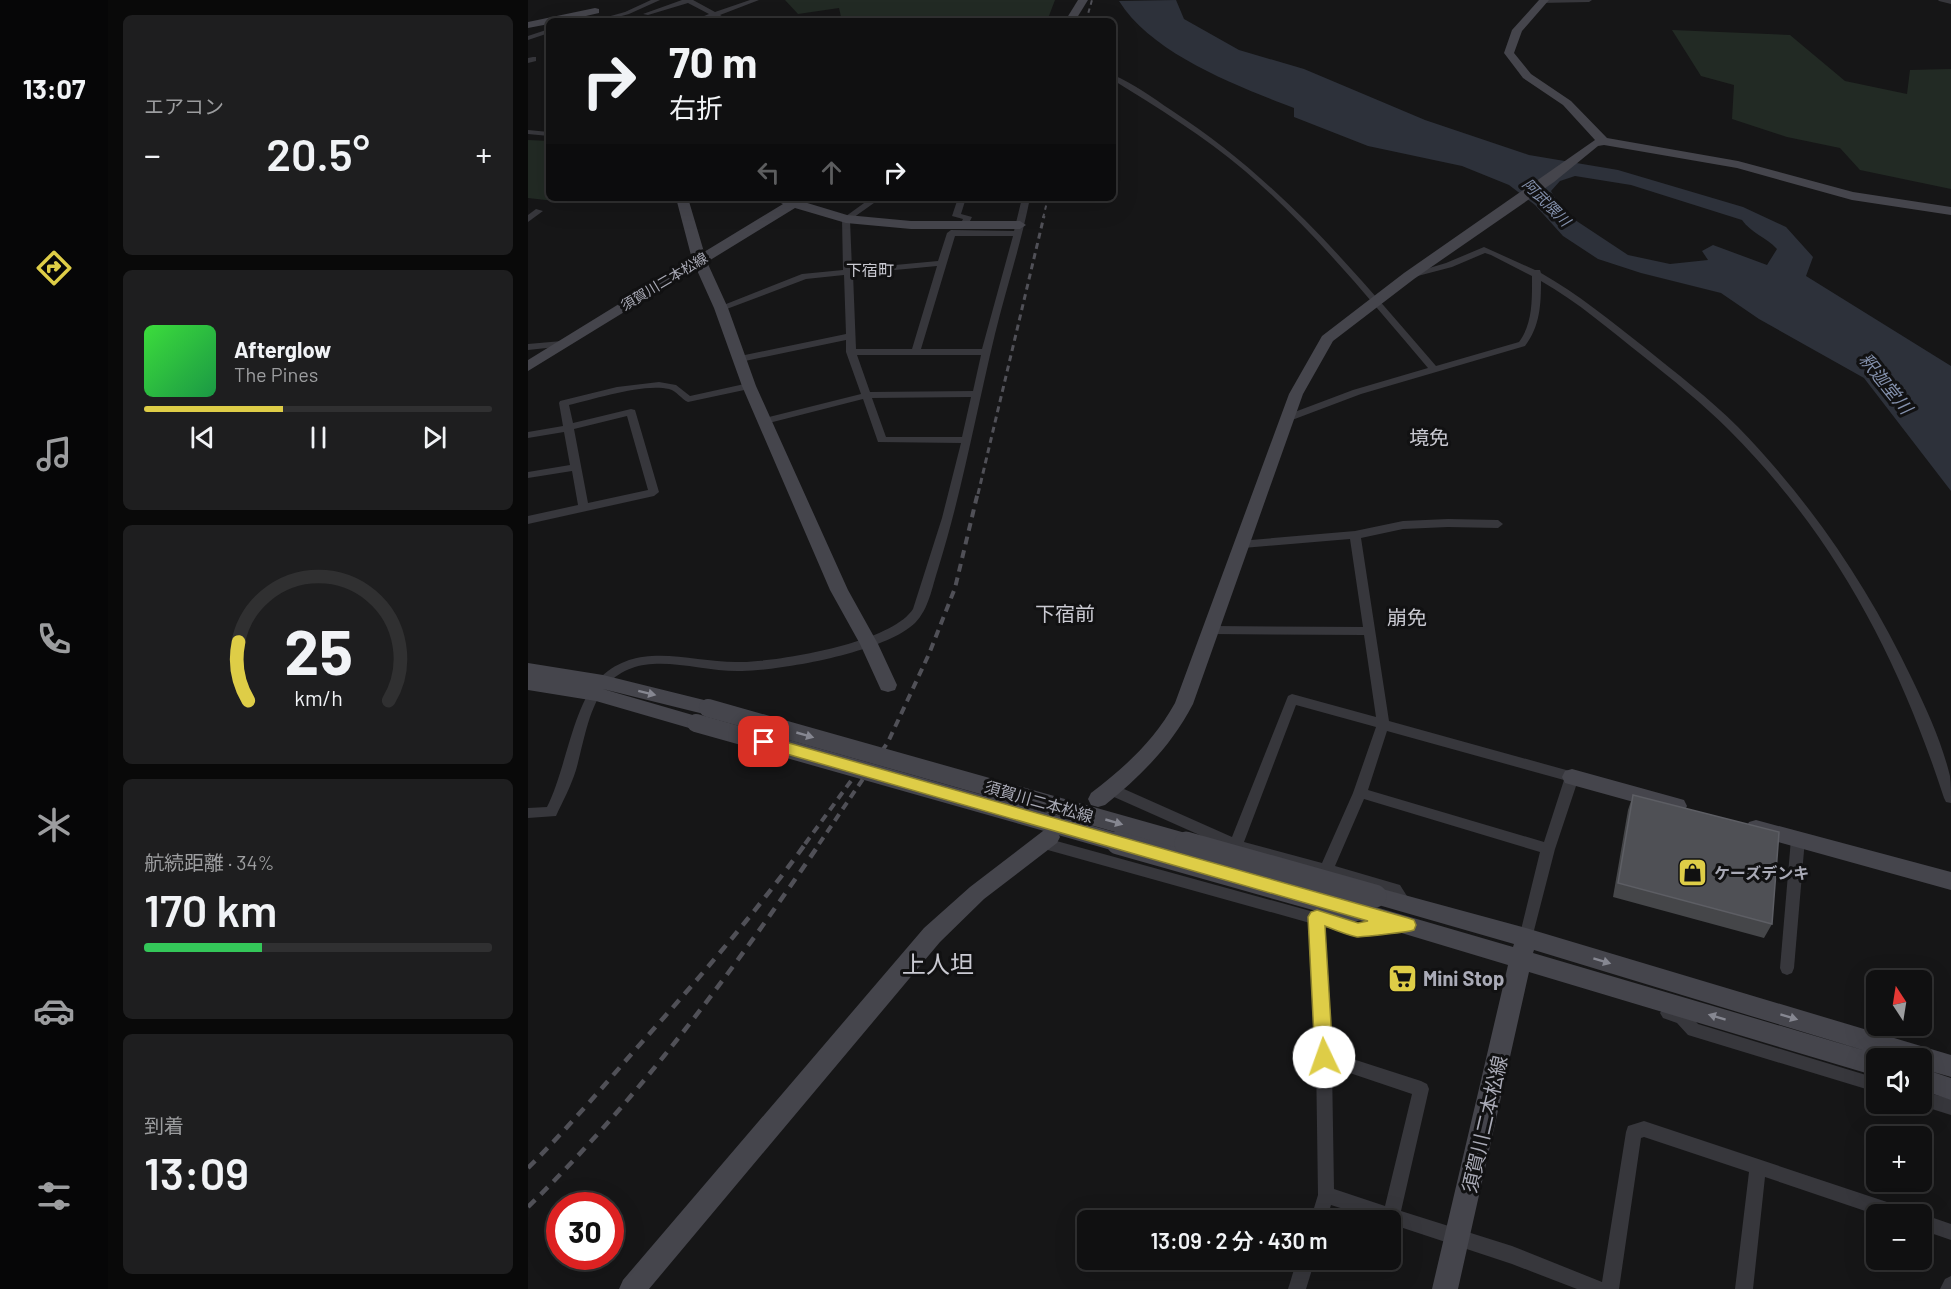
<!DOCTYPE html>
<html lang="ja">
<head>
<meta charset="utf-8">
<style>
	:root { --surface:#101011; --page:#1e1e1f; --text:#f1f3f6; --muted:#9c9d9f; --line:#303031; --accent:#decd47 }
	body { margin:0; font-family:Barlow,"Noto Sans JP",sans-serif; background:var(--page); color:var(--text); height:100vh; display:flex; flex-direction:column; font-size:22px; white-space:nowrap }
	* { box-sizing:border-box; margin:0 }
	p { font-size:20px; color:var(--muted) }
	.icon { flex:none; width:33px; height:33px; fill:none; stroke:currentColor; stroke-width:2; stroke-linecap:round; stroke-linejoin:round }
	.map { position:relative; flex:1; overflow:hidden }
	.side { display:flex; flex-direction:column; gap:15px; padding:15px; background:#090909; width:420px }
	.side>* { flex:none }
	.top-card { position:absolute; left:18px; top:18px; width:570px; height:183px; border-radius:9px; box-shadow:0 6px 24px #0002,0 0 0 2px var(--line); background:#101011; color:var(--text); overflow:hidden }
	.needle { width:39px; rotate:348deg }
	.buttons { position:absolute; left:1338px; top:970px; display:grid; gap:12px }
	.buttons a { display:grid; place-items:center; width:66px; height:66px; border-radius:9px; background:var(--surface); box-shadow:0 6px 24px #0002,0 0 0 2px var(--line); font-size:30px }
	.speed { position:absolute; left:18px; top:1192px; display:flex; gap:12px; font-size:30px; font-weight:700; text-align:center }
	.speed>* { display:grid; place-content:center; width:78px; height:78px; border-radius:50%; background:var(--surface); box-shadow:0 6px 24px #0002,0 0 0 2px var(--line); line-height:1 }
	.speed .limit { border:9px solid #d22; background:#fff; color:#111 }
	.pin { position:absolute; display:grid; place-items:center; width:51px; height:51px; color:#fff; margin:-26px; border-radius:12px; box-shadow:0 3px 9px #0006 }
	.me { position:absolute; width:66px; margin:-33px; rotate:357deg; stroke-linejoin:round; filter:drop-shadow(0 0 4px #0008) }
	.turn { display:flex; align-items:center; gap:21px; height:126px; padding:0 24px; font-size:27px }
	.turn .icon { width:78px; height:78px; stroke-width:2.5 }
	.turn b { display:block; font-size:42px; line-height:51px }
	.lanes { display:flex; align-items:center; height:57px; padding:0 24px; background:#0003; justify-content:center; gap:30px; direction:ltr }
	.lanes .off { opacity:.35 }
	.big { font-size:45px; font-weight:600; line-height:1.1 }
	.side .card { flex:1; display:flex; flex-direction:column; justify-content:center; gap:9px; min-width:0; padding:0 21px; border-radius:9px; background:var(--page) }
	.side .dial { align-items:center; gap:0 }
	.dial svg { height:156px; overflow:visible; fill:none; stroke:var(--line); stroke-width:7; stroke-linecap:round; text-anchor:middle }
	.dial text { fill:var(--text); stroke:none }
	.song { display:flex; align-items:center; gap:18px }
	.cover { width:72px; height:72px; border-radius:9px; background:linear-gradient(135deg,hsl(120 70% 55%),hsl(140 70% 35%)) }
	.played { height:6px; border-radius:3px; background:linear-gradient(90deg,var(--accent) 40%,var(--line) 40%) }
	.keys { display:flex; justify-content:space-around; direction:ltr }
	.heat { display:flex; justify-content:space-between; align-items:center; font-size:33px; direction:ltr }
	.charge { height:9px; border-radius:4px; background:linear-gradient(90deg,#34c759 34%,var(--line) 0) }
	.trip { position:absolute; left:549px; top:1210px; width:324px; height:60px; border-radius:9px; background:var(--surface); box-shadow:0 6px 24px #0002,0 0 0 2px var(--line); font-weight:600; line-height:60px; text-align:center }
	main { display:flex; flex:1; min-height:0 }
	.menu { display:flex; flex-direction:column; width:108px; justify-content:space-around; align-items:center; background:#060607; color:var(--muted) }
	.menu .icon { width:42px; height:42px }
	.menu .active { color:var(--accent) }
	.menu b { font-size:27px; color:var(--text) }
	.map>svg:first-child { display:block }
	.green { fill:#222a24 }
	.water { fill:#2d313a; fill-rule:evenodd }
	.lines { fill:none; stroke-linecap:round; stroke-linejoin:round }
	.street { fill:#37373c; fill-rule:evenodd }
	.secondary { fill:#45454c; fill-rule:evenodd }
	.rail-far3 { stroke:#505057; stroke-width:2; stroke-dasharray:4.5 4; stroke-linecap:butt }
	.rail-far2 { stroke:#505057; stroke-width:3; stroke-dasharray:6 4.5; stroke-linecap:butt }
	.rail-far1 { stroke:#505057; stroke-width:4; stroke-dasharray:8 6; stroke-linecap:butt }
	.rail { stroke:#505057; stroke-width:4.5; stroke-dasharray:10 8; stroke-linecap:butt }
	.secondary-bridge-far1 { stroke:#45454c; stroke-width:18 }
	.secondary-bridge { stroke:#45454c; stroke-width:23 }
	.wall { fill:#454649 }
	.building { fill:#4f5055; stroke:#5d5e64; stroke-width:1.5 }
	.oneway { fill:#868791 }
	.route { fill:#decd47; stroke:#90852e; stroke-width:1.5 }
	.labels { text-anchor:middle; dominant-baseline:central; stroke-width:6; stroke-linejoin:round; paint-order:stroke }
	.far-street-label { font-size:14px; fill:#a9aab6; stroke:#111112 }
	.far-water-label { font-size:15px; font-style:italic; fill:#8491ad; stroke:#111112 }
	.far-quarter-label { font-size:16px; fill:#cacad2; stroke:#111112 }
	.street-label { font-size:16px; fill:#a9aab6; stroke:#111112 }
	.poi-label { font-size:16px; font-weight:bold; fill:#a9aab6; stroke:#111112; text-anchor:start }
	.water-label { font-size:18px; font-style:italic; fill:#8491ad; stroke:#111112 }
	.quarter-label { font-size:20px; fill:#cacad2; stroke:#111112 }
	.near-poi-label { font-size:20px; font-weight:bold; fill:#a9aab6; stroke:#111112; text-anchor:start }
	.near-street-label { font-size:20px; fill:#a9aab6; stroke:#111112 }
	.near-quarter-label { font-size:24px; fill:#cacad2; stroke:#111112 }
</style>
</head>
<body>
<main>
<nav class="menu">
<b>13:07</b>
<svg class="icon active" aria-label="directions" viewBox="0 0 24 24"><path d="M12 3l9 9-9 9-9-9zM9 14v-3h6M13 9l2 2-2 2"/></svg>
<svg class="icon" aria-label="music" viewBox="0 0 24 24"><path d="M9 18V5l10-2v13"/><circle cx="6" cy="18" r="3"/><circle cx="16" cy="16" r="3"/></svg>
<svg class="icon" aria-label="phone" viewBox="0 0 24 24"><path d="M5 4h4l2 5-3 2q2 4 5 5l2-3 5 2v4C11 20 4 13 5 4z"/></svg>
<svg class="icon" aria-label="climate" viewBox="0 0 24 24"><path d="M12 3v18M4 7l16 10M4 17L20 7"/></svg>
<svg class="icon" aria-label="car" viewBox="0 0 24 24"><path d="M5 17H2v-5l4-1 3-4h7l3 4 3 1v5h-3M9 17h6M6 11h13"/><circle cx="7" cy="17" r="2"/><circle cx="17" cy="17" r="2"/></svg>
<svg class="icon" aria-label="filters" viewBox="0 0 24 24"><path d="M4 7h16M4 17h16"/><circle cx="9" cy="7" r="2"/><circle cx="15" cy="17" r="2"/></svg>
</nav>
<section class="side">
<div class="card"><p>エアコン</p>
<div class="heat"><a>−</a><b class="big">20.5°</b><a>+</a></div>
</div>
<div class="card">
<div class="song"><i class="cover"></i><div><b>Afterglow</b><p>The Pines</p></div></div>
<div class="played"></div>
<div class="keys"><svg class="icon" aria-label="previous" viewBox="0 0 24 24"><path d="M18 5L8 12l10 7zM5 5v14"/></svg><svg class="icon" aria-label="pause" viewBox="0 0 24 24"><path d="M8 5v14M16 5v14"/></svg><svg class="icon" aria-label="next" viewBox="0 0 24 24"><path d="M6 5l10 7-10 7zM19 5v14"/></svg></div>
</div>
<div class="card dial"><svg viewBox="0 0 100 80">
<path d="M14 69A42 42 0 1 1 86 69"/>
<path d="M14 69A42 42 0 0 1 9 39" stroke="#decd47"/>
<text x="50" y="56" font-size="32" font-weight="700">25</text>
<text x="50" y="72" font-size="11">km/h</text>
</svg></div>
<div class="card"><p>航続距離 · 34%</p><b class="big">170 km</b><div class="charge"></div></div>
<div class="card"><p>到着</p><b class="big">13:09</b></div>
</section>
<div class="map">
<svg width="1423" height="1289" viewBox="0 0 1423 1289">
	<rect width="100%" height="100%" fill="#161617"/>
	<g class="green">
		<polygon points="257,0 527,0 519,21 314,21 311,8 270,14"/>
		<polygon points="1144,30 1262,35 1317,81 1379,94 1382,70 1423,69 1423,189 1332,170 1312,148 1259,137 1204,119 1206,85 1173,76"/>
		<polygon points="0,140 21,141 21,198 32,198 27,201 0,198"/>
	</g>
	<path class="water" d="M 648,0 L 656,19 L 711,50 L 776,69 L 897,120 L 1001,155 L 1090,170 L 1215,207 L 1258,227 L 1285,257 L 1278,276 L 1423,366 L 1423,491 L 1336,378 L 1231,319 L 1193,293 L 1113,273 L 1070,259 L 1035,236 L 1007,205 L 981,185 L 934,166 L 840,146 L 766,117 L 766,108 C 709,86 624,54 591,1 ZM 1047,176 L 1103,185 L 1214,220 C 1223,233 1238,237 1249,249 L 1239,265 L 1185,245 L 1174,251 L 1180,260 L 1142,264 L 1100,255 L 1035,212 L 1023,191 L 1032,181 Z"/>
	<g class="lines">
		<g class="street">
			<polygon points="123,0 132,0 101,14 75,21 72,19 97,12"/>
			<polygon points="154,0 165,0 187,12 222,0 231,0 192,15 202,21 194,21 186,17 174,21 164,21 181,14 160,3 120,15 115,14"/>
			<polygon points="1014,0 1064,0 1061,2 1012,3 1011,2"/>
			<polygon points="1410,0 1423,0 1423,4 1411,1"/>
			<polygon points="21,29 21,33 0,40 0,36"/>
			<polygon points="5,57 8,57 8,61 0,63 0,58"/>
			<path d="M 585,75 C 605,83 625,98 643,110 C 751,180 825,270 908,366 L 991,342 C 1005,323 1004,299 1004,276 L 963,255 L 957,253 L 924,267 L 882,278 L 878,275 L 918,263 L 956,247 L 1007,270 L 1012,270 L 1013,273 C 1050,294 1083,321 1116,347 C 1148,373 1181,398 1210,427 C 1282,501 1340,586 1384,679 C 1399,710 1414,743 1422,776 C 1423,785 1423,795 1423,803 L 1418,802 L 1416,798 C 1370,657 1307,536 1201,430 C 1174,403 1145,380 1115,356 C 1082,330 1050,302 1013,281 C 1013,305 1012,326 997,346 L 833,394 L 764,420 L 756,420 L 756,416 L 825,390 L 900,368 C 842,300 785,229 717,171 C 676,136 630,108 585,80 Z"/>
			<polygon points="0,130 21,132 21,136 0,134"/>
			<path d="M 343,198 L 353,198 L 322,220 L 324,269 L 410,261 L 419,233 L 423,230 L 486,231 L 494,198 L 502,198 C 493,244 478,289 467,334 C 448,413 434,492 410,569 C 404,587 401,609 387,623 C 357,652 256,670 214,671 C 170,673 113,646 79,685 C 60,708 56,742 48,770 C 43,786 35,801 28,816 L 0,818 L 0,808 L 19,807 C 38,770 45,703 73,677 C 113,639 166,664 214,662 C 253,661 363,643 385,609 L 414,518 L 433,443 L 350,442 L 335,399 L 237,424 L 233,423 L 233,419 L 333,394 L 318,352 L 318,340 L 212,362 L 207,359 L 212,356 L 318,334 L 316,275 L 278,279 L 196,310 L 193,311 L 188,308 L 274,274 L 315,270 L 314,219 ZM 427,236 L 485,236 L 454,349 L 393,349 ZM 409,266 L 384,349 L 328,349 L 325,274 ZM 329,355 L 453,355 L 445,391 L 342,392 ZM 443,397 L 434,437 L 358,437 L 344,398 Z"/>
			<polygon points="430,198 438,198 433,214 444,217 439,227 432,225 435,219 424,216"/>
			<polygon points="8,209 15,211 0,222 0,215"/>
			<polygon points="34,341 37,342 37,346 0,350 0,344"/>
			<path d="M 131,382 L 148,385 L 162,396 L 221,383 L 226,386 L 221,389 L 160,402 C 153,399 149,391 141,389 C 115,383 67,399 41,405 L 45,423 L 103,409 L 107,410 L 131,492 L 126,496 L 0,524 L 0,516 L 50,505 L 44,471 L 0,478 L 0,472 L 42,465 L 36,432 L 0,438 L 0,432 L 35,426 L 31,403 L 32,401 L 89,387 ZM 99,416 L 120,490 L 60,503 L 46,429 Z"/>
			<path d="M 920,519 L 970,520 L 975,524 L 970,528 L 920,527 L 875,529 L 833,538 L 861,721 L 1049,773 L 1051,777 L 1027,849 L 1003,942 L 998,944 L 993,942 L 991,938 L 1012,852 L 836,799 L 807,866 L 872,885 L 884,904 L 882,908 C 871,912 868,902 862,894 L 703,849 L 577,793 L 575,789 L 577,785 L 582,784 L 587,785 L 704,837 L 760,696 L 764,694 L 848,717 L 836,635 L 684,634 L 678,630 L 684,626 L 835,627 L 822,539 L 715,548 L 711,547 L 709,544 L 711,541 L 827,531 L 875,521 ZM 768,705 L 848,727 L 825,793 L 794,863 L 716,842 ZM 859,731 L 1036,780 L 1016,842 L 840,790 Z"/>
			<polygon points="1270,833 1275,835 1277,839 1266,968 1264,973 1259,975 1254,973 1252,968 1263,839 1265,835"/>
			<path d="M 514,837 L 786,912 L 789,911 L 830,924 L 867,920 L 872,922 L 874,926 L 872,930 L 867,932 L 830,936 L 797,927 L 803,1052 L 893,1081 L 899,1084 L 901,1089 L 873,1211 L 984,1246 L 1074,1282 L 1098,1132 L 1100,1126 L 1116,1121 L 1380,1209 L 1382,1215 L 1349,1215 L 1237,1177 L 1225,1289 L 1207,1289 L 1221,1172 L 1116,1137 L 1113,1138 L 1091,1289 L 1049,1289 L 984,1264 L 863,1224 L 862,1221 L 853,1221 L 803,1205 L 798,1221 L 782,1221 L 790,1195 L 788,1057 L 782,923 L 509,847 L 507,843 L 509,839 ZM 804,1067 L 884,1094 L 857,1206 L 806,1189 Z"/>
			<polygon points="1140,1006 1159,1012 1170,1024 1348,1078 1348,1092 1160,1035 1149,1023 1135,1018 1132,1013 1135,1008"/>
			<polygon points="1394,1091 1423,1099 1423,1115 1388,1104 1394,1104"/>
			<polygon points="1394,1214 1423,1224 1423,1240 1394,1230 1394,1215 1391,1215"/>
			<polygon points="769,1260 787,1260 778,1289 760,1289"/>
			<polygon points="1423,1276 1423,1289 1412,1289 1417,1279"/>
		</g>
		<g class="secondary">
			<polygon points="550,0 560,0 547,21 537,21"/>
			<path d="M 1011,0 L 1021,0 L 994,31 L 986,53 L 1003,74 L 1043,101 L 1079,138 L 1210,161 L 1325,192 L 1423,207 L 1423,215 L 1324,200 L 1209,168 L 1076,145 L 1070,146 L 1026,182 L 886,279 L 805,341 L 775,394 L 665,704 C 643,746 614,775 577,805 L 570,807 L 563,805 L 560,799 L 563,793 C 597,767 626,741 647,703 L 761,394 L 794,336 L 876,273 L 1067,140 L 1035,105 L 995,78 L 976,53 L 984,30 Z"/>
			<polygon points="67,8 71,9 71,13 36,21 21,21 21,24 0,28 0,22"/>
			<polygon points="148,198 160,198 176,252 255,204 242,198 280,198 276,202 319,215 383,221 492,221 498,225 492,229 383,229 318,223 267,208 179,262 200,308 228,386 320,590 350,644 369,685 367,690 360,692 353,690 332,644 302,590 214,386 186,308 168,268 0,371 0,360 164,259"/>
			<polygon points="0,663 75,675 180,701 187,703 189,708 187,713 180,715 75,689 175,718 177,723 175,728 168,730 68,701 0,690"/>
			<polygon points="1044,769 1149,798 1156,800 1159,806 1156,812 1149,814 1037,783 1034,777 1037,771"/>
			<polygon points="1228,820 1423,872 1423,890 1221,834 1218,828 1221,822"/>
			<polygon points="522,829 529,831 532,837 529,843 456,899 412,942 121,1289 91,1289 95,1280 396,928 442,887 515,831"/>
			<path d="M 847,887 L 998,928 L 1423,1055 L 1423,1077 L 1402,1071 L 1423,1078 L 1423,1100 L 1394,1090 L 1394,1059 L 1364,1059 L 1349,1055 L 1357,1059 L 1348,1059 L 1348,1076 L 1001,972 L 930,1289 L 904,1289 L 980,965 L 827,919 L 819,917 L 816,910 L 819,903 L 827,901 L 985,947 L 986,944 L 840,902 L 836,896 L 840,890 ZM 1006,950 L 1338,1051 L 1005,953 Z"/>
		</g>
		<g class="rail-far3">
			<polyline points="558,21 564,0"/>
			<polyline points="515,218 520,198"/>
		</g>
		<polyline class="rail-far2" points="450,494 516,216"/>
		<g class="rail-far1">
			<polyline points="277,844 328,774"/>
			<polyline points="291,844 360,742 401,654 427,588 450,492"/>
		</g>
		<g class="rail">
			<path d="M 0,1168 C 38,1130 72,1090 107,1050 C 167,983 226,915 278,843"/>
			<path d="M 0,1207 C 111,1098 205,971 292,843"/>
		</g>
		<g class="secondary-bridge-far1">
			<polyline points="180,708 663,844"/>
			<polyline points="168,723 595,844"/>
		</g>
		<g class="secondary-bridge">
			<polyline points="590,843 827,910"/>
			<polyline points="658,843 847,896"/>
		</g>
	</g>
	<polygon class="wall" points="1105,795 1244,924 1236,938 1085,897 1100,810"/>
	<polygon class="building" points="1105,795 1251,832 1244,924 1090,883"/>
	<defs><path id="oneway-solid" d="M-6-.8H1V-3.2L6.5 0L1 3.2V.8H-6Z" transform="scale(1.5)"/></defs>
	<g class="oneway">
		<use href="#oneway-solid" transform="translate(119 693) rotate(14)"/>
		<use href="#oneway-solid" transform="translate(277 735) rotate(16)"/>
		<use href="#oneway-solid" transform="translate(586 822) rotate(16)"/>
		<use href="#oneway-solid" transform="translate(1074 961) rotate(17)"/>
		<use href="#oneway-solid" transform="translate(1189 1017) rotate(-163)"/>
		<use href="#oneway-solid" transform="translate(1261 1017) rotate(17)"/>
	</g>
	<path class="route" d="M 236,736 L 880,918 L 886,920 L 888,925 L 886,930 C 882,932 833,937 829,937 C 819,935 807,930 797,926 L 805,1057 L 802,1063 L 796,1065 L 790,1063 L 787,1057 L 780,917 L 783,912 L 789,910 L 830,923 L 840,921 L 231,746 L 229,742 L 231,738 Z"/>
	<defs>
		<symbol id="shop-square" viewBox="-11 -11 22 22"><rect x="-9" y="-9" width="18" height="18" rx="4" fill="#decd47" stroke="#111112"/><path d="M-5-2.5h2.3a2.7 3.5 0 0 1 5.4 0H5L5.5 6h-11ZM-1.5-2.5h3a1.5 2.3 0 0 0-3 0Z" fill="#111"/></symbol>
		<symbol id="supermarket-square" viewBox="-11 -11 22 22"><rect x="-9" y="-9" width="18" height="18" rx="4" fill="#decd47" stroke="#111112"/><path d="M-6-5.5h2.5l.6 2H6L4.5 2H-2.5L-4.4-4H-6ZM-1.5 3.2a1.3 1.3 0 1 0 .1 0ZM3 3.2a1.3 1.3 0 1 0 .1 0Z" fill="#111"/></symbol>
	</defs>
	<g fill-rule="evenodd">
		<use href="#shop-square" x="1148" y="856" width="33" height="33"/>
		<use href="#supermarket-square" x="858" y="962" width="33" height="33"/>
	</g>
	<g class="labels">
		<g class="far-street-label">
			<text transform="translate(136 281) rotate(-31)">須賀川二本松線</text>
		</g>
		<g class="far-water-label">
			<text transform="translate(1019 202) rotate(45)">阿武隈川</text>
		</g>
		<g class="far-quarter-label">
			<text x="342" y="269">下宿町</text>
		</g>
		<g class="street-label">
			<text transform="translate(511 801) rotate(16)">須賀川二本松線</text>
		</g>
		<g class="poi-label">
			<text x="1186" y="872">ケーズデンキ</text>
		</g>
		<g class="water-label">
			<text transform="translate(1358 383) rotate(51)">釈迦堂川</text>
		</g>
		<g class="quarter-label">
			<text x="901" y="437">境免</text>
			<text x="537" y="613">下宿前</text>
			<text x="879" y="617">崩免</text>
		</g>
		<g class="near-poi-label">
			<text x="895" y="978">Mini Stop</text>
		</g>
		<g class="near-street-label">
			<text transform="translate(956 1124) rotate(-77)">須賀川二本松線</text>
		</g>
		<g class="near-quarter-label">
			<text x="410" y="963">上人坦</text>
		</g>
	</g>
</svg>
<div class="buttons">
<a><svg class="needle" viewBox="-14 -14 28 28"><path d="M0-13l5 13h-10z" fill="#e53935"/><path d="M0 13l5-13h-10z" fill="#9c9d9f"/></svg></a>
<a><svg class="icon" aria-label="sound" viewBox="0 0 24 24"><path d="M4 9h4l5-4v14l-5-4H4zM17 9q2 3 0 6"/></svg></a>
<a>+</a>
<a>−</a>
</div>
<div class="speed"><div class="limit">30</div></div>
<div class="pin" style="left:236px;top:742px;background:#d93025"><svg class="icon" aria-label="arrive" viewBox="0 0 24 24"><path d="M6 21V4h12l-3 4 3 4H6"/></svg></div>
<svg class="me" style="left:796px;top:1057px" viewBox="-20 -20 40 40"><circle r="19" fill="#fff"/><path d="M0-13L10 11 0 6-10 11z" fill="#decd47"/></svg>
<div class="trip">13:09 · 2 分 · 430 m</div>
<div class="top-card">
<div class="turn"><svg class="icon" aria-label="right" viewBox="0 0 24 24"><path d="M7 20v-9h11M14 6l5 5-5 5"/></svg><div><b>70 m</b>右折</div></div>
<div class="lanes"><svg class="icon off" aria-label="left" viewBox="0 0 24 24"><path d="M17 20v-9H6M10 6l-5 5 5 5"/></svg><svg class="icon off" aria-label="ahead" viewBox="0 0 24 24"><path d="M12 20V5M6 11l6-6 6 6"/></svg><svg class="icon" aria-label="right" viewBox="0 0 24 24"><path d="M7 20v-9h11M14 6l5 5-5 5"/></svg></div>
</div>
</div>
</main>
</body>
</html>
